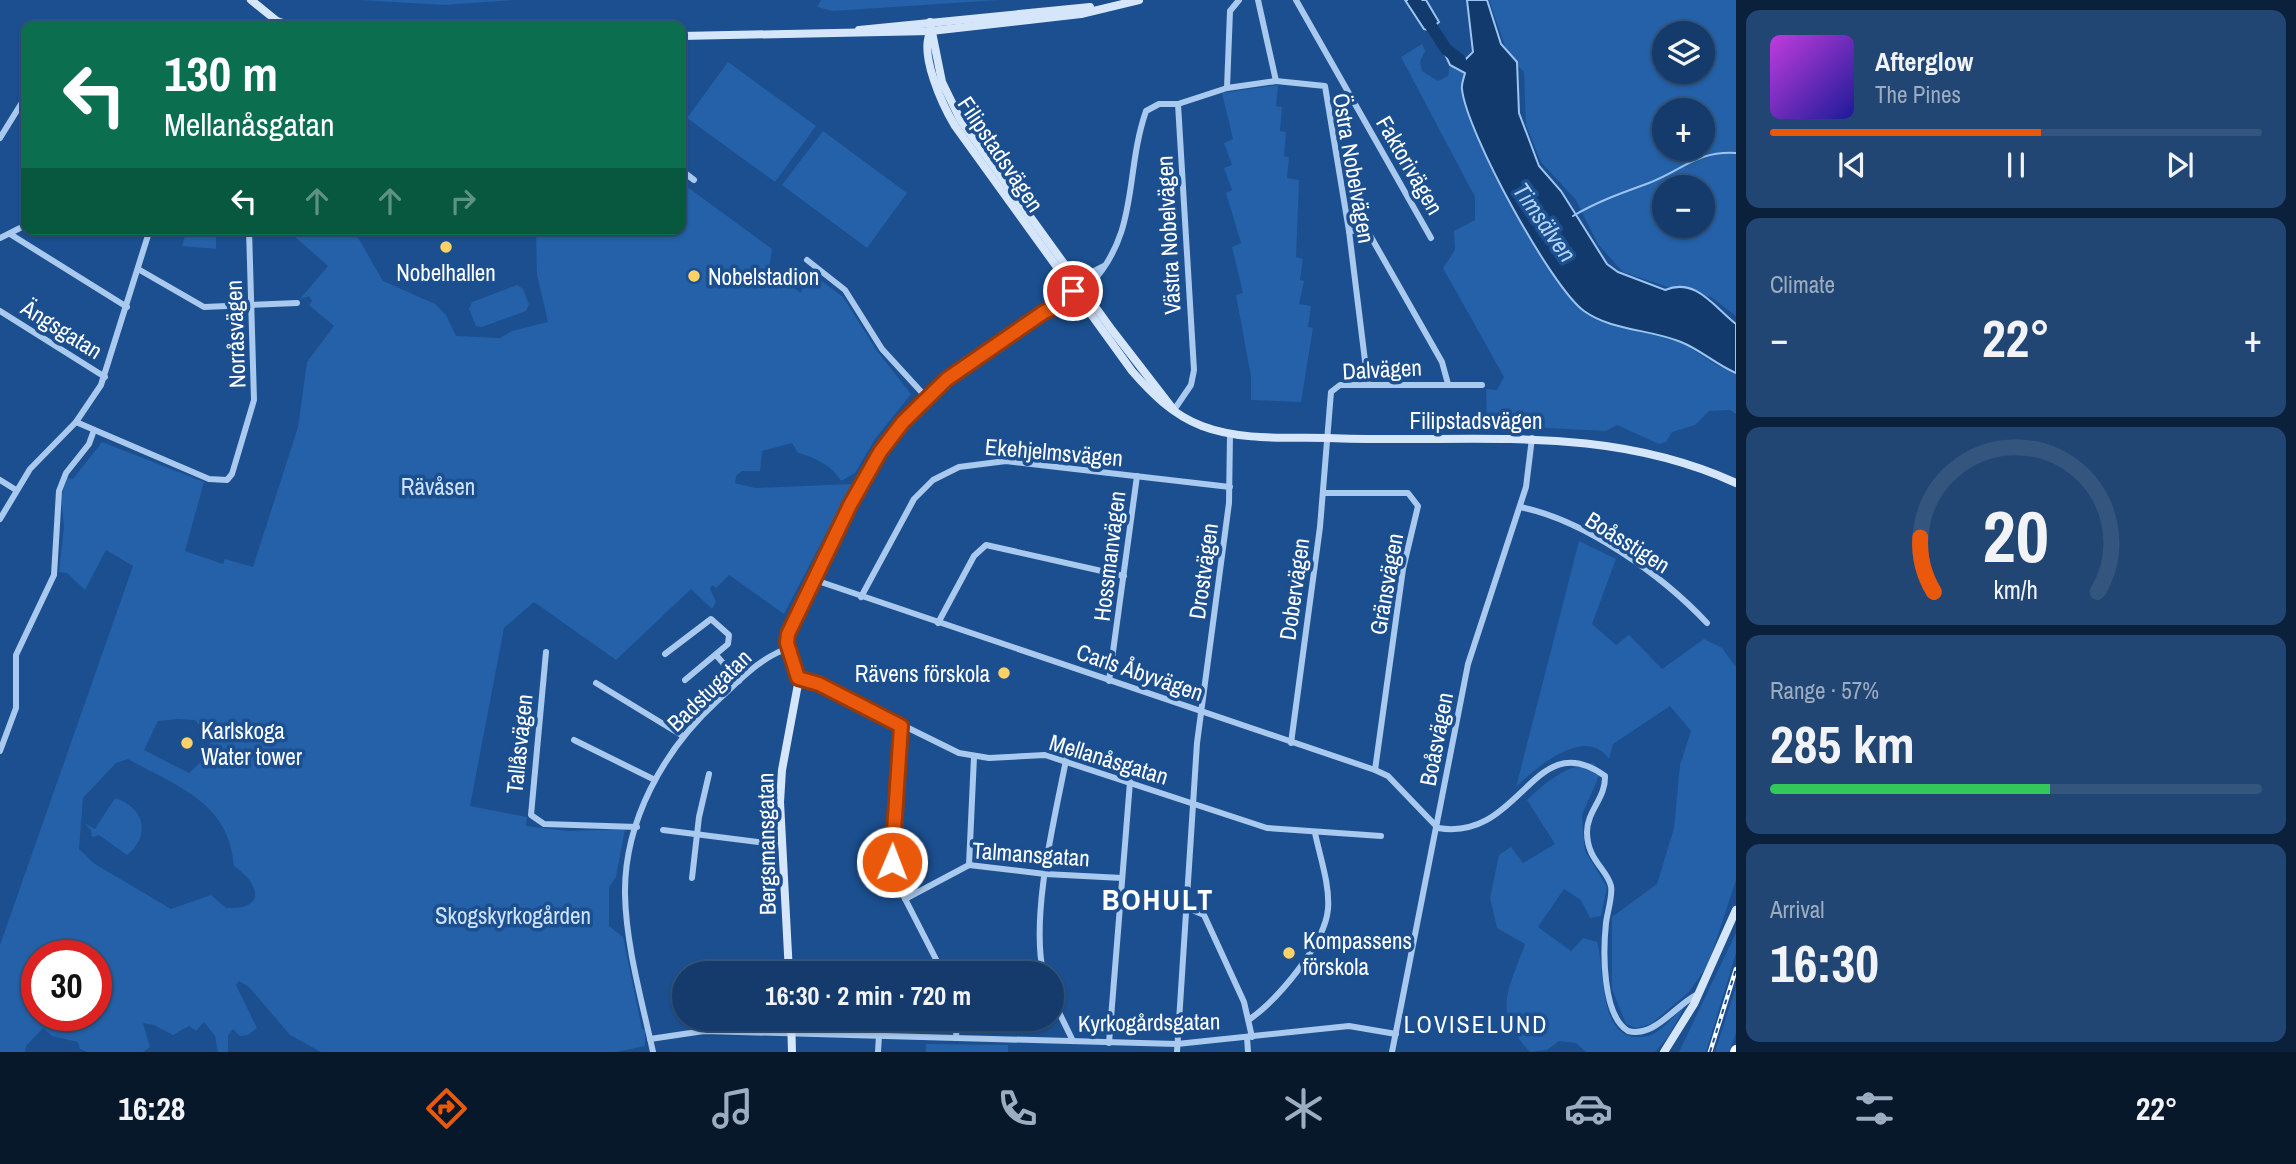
<!DOCTYPE html>
<html lang="en">
<head>
<meta charset="utf-8">
<style>
	:root { --surface:#143b6b; --page:#214673; --text:#f1f3f6; --muted:#9dadc1; --line:#33557e; --accent:#ea580c }
	body { margin:0; font-family:"Archivo Narrow",sans-serif; background:var(--page); color:var(--text); height:100vh; display:flex; flex-direction:column; font-size:26px; white-space:nowrap }
	* { box-sizing:border-box; margin:0 }
	p { font-size:23px; color:var(--muted) }
	.icon { flex:none; width:38px; height:38px; fill:none; stroke:currentColor; stroke-width:2; stroke-linecap:round; stroke-linejoin:round }
	.map { position:relative; flex:1; overflow:hidden }
	.details { display:flex; flex-direction:column; gap:10px; padding:10px; background:#0b203b; width:560px }
	.details>* { flex:none }
	.guide { position:absolute; left:21px; top:21px; width:665px; height:214px; border-radius:14px; box-shadow:0 2px 5px #0004,0 0 0 2px var(--line); background:#0b6e4f; color:#fff; overflow:hidden }
	.tools { position:absolute; left:1652px; top:21px; display:grid; gap:14px }
	.tools a { display:grid; place-items:center; width:63px; height:63px; border-radius:50%; background:var(--surface); box-shadow:0 2px 5px #0004,0 0 0 2px var(--line); font-size:35px }
	.speed { position:absolute; left:21px; top:940px; display:flex; gap:14px; font-size:35px; font-weight:700; text-align:center }
	.speed>* { display:grid; place-content:center; width:91px; height:91px; border-radius:50%; background:var(--surface); box-shadow:0 2px 5px #0004,0 0 0 2px var(--line); line-height:1 }
	.speed .limit { border:10px solid #d22; background:#fff; color:#111 }
	.pin { position:absolute; display:grid; place-items:center; width:60px; height:60px; color:#fff; margin:-30px; border:4px solid #fff; border-radius:50%; box-shadow:0 2px 7px #0007 }
	.me { position:absolute; width:77px; margin:-38px; rotate:1deg; stroke-linejoin:round; filter:drop-shadow(0 0 5px #0008) }
	.turn { display:flex; align-items:center; gap:24px; height:147px; padding:0 28px; font-size:32px }
	.turn .icon { width:91px; height:91px; stroke-width:2.5 }
	.turn b { display:block; font-size:49px; line-height:60px }
	.lanes { display:flex; align-items:center; height:66px; padding:0 28px; background:#0003; justify-content:center; gap:35px; direction:ltr }
	.lanes .off { opacity:.35 }
	.big { font-size:52px; font-weight:700; line-height:1.1 }
	.details .tile { flex:1; display:flex; flex-direction:column; justify-content:center; gap:10px; min-width:0; padding:0 24px; border-radius:14px; background:var(--page) }
	.details .dial { align-items:center; gap:0 }
	.dial svg { height:182px; overflow:visible; fill:none; stroke:var(--line); stroke-width:7; stroke-linecap:round; text-anchor:middle }
	.dial text { fill:var(--text); stroke:none }
	.song { display:flex; align-items:center; gap:21px }
	.cover { width:84px; height:84px; border-radius:10px; background:linear-gradient(135deg,hsl(290 70% 55%),hsl(240 70% 35%)) }
	.played { height:7px; border-radius:4px; background:linear-gradient(90deg,var(--accent) 55%,var(--line) 55%) }
	.keys { display:flex; justify-content:space-around; direction:ltr }
	.heat { display:flex; justify-content:space-between; align-items:center; font-size:38px; direction:ltr }
	.charge { height:10px; border-radius:5px; background:linear-gradient(90deg,#34c759 57%,var(--line) 0) }
	.trip { position:absolute; left:672px; top:961px; width:392px; height:70px; border-radius:35px; background:var(--surface); box-shadow:0 2px 5px #0004,0 0 0 2px var(--line); font-weight:700; line-height:70px; text-align:center }
	.menu { display:flex; height:112px; justify-content:space-around; align-items:center; background:#08182b; color:var(--muted) }
	.menu .icon { width:49px; height:49px }
	.menu .current { color:var(--accent) }
	.menu b { font-size:32px; color:var(--text) }
	main { display:flex; flex:1; min-height:0 }
	.map>svg:first-child { display:block }
	.green { fill:#2461a8; fill-rule:evenodd }
	.water { fill:#123a6d; stroke:#9cc4f0; stroke-width:2 }
	.lines { fill:none; stroke-linecap:round; stroke-linejoin:round }
	.stream { stroke:#9cc4f0; stroke-width:2 }
	.river { stroke:#123a6d; stroke-width:12 }
	.street { stroke:#a9c9ee; stroke-width:6 }
	.secondary { stroke:#d6e6fa; stroke-width:8 }
	.highway { stroke:#fff; stroke-width:10 }
	.rail-casing { stroke:#fff; stroke-width:4.5 }
	.rail { stroke:#1b4f8f; stroke-width:2; stroke-dasharray:5; stroke-linecap:butt }
	.route-casing { stroke:#983908; stroke-width:18 }
	.route { stroke:#ea580c; stroke-width:12 }
	.poi-dot { fill:#ffd166; stroke:#1b4f8f; stroke-width:2.5 }
	.labels { text-anchor:middle; dominant-baseline:central; stroke-width:7; stroke-linejoin:round; paint-order:stroke }
	.street-label { font-size:23px; fill:#fff; stroke:#1b4f8f }
	.poi-label { font-size:23px; fill:#fff; stroke:#1b4f8f; text-anchor:start }
	.park-label { font-size:23px; fill:#cfe3fa; stroke:#1b4f8f }
	.water-label { font-size:24px; font-style:italic; fill:#b5d3f5; stroke:#1b4f8f }
	.neighbourhood-label { font-size:24px; letter-spacing:2px; fill:#fff; stroke:#1b4f8f }
	.district-label { font-size:30px; font-weight:bold; letter-spacing:2px; fill:#fff; stroke:#1b4f8f }
</style>
</head>
<body>
<main>
<div class="map">
<svg width="1736" height="1052" viewBox="0 0 1736 1052">
	<rect width="100%" height="100%" fill="#1b4f8f"/>
	<g class="green">
		<polygon points="359,0 514,0 445,5"/>
		<polygon points="821,0 999,0 833,11 817,7"/>
		<path d="M 1489,0 L 1736,0 L 1736,316 L 1711,297 L 1668,287 L 1623,272 L 1598,244 L 1576,200 L 1541,162 L 1526,125 L 1524,72 L 1509,57 ZM 1664,33 L 1703,33 L 1703,72 L 1664,72 ZM 1664,110 L 1703,110 L 1703,149 L 1664,149 ZM 1664,187 L 1703,187 L 1703,226 L 1664,226 Z"/>
		<polygon points="1422,44 1425,51 1420,62 1422,71 1438,81 1448,76 1450,65 1465,73 1462,87 1467,106 1541,257 1595,318 1679,341 1717,365 1736,373 1736,414 1730,410 1709,411 1695,425 1672,432 1666,442 1659,444 1617,425 1606,431 1527,427 1487,429 1486,389 1497,390 1504,377 1443,268 1455,250 1454,231 1475,220 1475,197 1401,57"/>
		<polygon points="728,62 816,126 775,182 687,118"/>
		<polygon points="1278,85 1276,106 1282,107 1280,131 1286,132 1284,156 1289,157 1287,178 1299,180 1296,257 1303,259 1300,280 1304,281 1299,304 1311,306 1308,327 1313,328 1301,402 1251,400 1251,377 1236,295 1243,293 1232,247 1241,243 1226,193 1232,190 1224,168 1232,165 1224,143 1233,139 1222,93"/>
		<polygon points="823,131 907,193 867,248 782,185"/>
		<path d="M 682,183 L 772,249 L 769,269 L 801,293 L 804,278 L 811,273 L 843,297 L 877,351 L 911,394 L 875,439 L 855,473 L 841,481 C 832,466 815,457 798,453 L 792,443 L 762,451 L 760,471 L 742,471 L 736,476 L 735,483 L 755,488 L 852,484 L 784,614 L 729,575 L 716,588 L 712,585 L 710,589 L 716,602 L 712,609 L 691,589 L 616,660 L 534,602 L 504,628 L 470,806 L 527,817 L 526,826 L 569,831 L 625,829 L 616,877 L 609,887 L 609,926 L 623,937 L 642,1029 L 645,1030 L 645,1046 L 616,1052 L 321,1052 L 290,1035 L 249,987 L 239,981 L 236,985 L 257,1028 L 248,1035 L 240,1036 L 233,1029 L 228,1036 L 228,1052 L 218,1052 L 215,1036 L 204,1022 L 196,1031 L 189,1026 L 173,1035 L 154,1025 L 143,1023 L 150,1047 L 143,1052 L 87,1052 L 80,1049 L 78,1042 L 52,1036 L 43,1028 L 26,1046 L 25,1052 L 0,1052 L 0,945 L 133,566 L 106,550 L 85,590 L 67,573 L 59,572 L 64,526 L 61,498 L 67,478 L 73,479 L 102,442 L 204,482 L 185,551 L 223,564 L 225,559 L 253,567 L 298,427 L 307,362 L 334,326 L 309,305 L 312,301 L 309,296 L 300,299 L 328,266 L 286,229 L 353,229 L 383,281 L 435,304 L 446,315 L 456,336 L 500,338 L 512,331 L 548,322 L 537,275 L 536,229 L 681,229 ZM 178,719 L 195,720 L 211,741 L 205,758 L 189,773 L 144,750 L 158,721 ZM 128,759 C 178,787 229,802 234,866 C 260,884 267,910 226,908 L 211,895 L 171,909 L 95,864 L 79,849 L 83,798 L 116,763 ZM 37,956 L 96,956 L 96,1015 L 37,1015 Z"/>
		<polygon points="187,229 216,229 216,249 182,246"/>
		<polygon points="517,285 523,289 529,304 526,311 482,327 476,326 469,309 472,302"/>
		<path d="M 1579,541 L 1616,559 L 1592,624 L 1616,645 L 1629,635 L 1662,669 L 1704,639 L 1722,648 L 1736,667 L 1736,880 L 1708,965 L 1689,992 L 1651,1024 L 1636,1028 L 1626,1024 L 1612,989 L 1612,917 L 1657,884 L 1674,828 L 1680,765 L 1691,731 L 1670,706 L 1613,744 L 1609,759 C 1585,724 1536,768 1516,787 Z"/>
		<path d="M 1594,763 L 1599,776 L 1582,815 L 1583,831 L 1585,851 L 1607,887 L 1601,916 L 1590,918 L 1581,900 L 1564,889 L 1538,927 L 1571,951 L 1583,938 L 1597,942 C 1606,968 1596,1052 1651,1035 C 1663,1030 1675,1014 1685,1006 L 1668,1037 L 1655,1052 L 1586,1052 L 1576,1043 L 1559,1041 L 1547,1050 L 1530,1052 C 1491,1011 1509,990 1525,944 L 1497,928 L 1490,898 L 1499,855 L 1511,847 L 1523,863 L 1555,844 L 1527,800 C 1547,781 1565,766 1594,763 Z"/>
		<path d="M 115,798 C 144,807 152,835 127,855 L 99,835 L 92,837 L 91,830 L 84,823 L 95,829 Z"/>
		<polygon points="1736,933 1736,953 1706,1052 1679,1052"/>
		<polygon points="1736,987 1736,1033 1729,1052 1715,1052"/>
		<polygon points="926,1044 1008,1045 1008,1052 926,1052"/>
	</g>
	<g class="water">
		<polygon points="1405,0 1426,0 1439,22 1429,30 1424,29"/>
		<path d="M 1467,0 L 1487,0 L 1501,44 L 1517,62 L 1519,113 L 1539,166 L 1561,191 L 1607,264 L 1618,272 L 1665,290 C 1696,277 1714,307 1736,324 L 1736,373 C 1715,364 1701,350 1681,342 C 1650,329 1612,331 1584,311 C 1551,287 1466,131 1462,89 C 1461,84 1464,78 1465,73 L 1450,65 L 1444,52 L 1450,49 L 1466,59 L 1473,52 Z"/>
	</g>
	<g class="lines">
		<path class="stream" d="M 1573,216 C 1598,201 1622,193 1649,183 C 1683,170 1696,151 1736,153"/>
		<polyline class="river" points="1414,0 1446,49 1460,60"/>
		<g class="street">
			<polyline points="1258,0 1276,81 1325,86 1349,231 1368,385"/>
			<polyline points="1296,0 1431,238"/>
			<polyline points="1227,88 1230,11 1239,0"/>
			<polyline points="0,138 26,96"/>
			<polyline points="681,170 694,180"/>
			<polyline points="1349,231 1366,230 1371,237 1442,362 1448,384"/>
			<polyline points="10,234 127,307"/>
			<polyline points="0,238 26,225"/>
			<polyline points="807,260 845,290 882,349 926,397"/>
			<polyline points="138,269 204,307 297,303"/>
			<path d="M 1081,285 L 1090,285 C 1140,231 1124,175 1146,111 L 1159,104 L 1178,104"/>
			<polyline points="1081,285 1092,272 1104,266"/>
			<polyline points="0,311 105,377"/>
			<polyline points="1174,410 1191,385 1194,370 1178,104 1227,88 1276,81"/>
			<polyline points="76,422 209,479 227,480 232,474 254,400 249,229"/>
			<polyline points="0,480 16,490"/>
			<polyline points="1323,493 1408,493 1418,506 1403,569 1375,770"/>
			<path d="M 1520,507 C 1585,520 1662,575 1707,623"/>
			<polyline points="0,519 30,469 76,422 101,385 150,229"/>
			<path d="M 812,579 L 1375,770 L 1388,776 L 1438,828 C 1522,842 1533,724 1605,776 C 1606,798 1587,811 1587,832 C 1587,860 1607,869 1611,886 C 1613,896 1607,913 1606,923 C 1603,951 1602,1015 1628,1031 C 1655,1038 1675,1005 1698,994"/>
			<polyline points="861,597 914,499 933,480 959,467 1006,461 1230,487"/>
			<polyline points="938,623 974,556 986,545 1124,576"/>
			<polyline points="546,652 531,815 544,824 637,827"/>
			<polyline points="665,654 711,619 729,635 728,644 685,680"/>
			<polyline points="716,655 739,681"/>
			<polyline points="798,678 819,684 959,753 989,758 1045,755 1267,828 1381,836"/>
			<polyline points="1109,681 1137,476"/>
			<polyline points="596,683 683,736"/>
			<polyline points="901,726 892,862 899,887 943,973"/>
			<polyline points="574,740 655,780"/>
			<polyline points="1291,743 1320,527 1331,392 1340,385 1482,385"/>
			<polyline points="0,751 16,708 16,655 54,575 59,491 66,473 89,444 94,430"/>
			<polyline points="663,830 782,845"/>
			<polyline points="969,865 974,757"/>
			<polyline points="692,878 699,817 709,774"/>
			<polyline points="905,899 969,865 1045,874 1122,878"/>
			<polyline points="1185,907 1204,915 1244,1002 1252,1037"/>
			<path d="M 1043,973 C 1031,912 1054,822 1066,760"/>
			<polyline points="1052,998 1073,1041"/>
			<path d="M 1250,1019 C 1278,999 1325,944 1328,909 C 1330,885 1320,857 1315,833"/>
			<polyline points="1247,1037 1248,1052"/>
			<polyline points="956,1038 957,1018"/>
			<polyline points="650,1039 704,1031 1177,1044 1349,1026 1396,1034"/>
			<polyline points="1109,1043 1130,782"/>
			<path d="M 653,1052 C 642,1001 626,946 625,894 C 624,821 664,750 716,702 C 738,682 760,657 789,648"/>
			<polyline points="878,1052 879,1035"/>
			<polyline points="1177,1052 1197,743 1229,503 1230,434"/>
			<polyline points="1392,1052 1468,664 1526,487 1532,438"/>
		</g>
		<g class="secondary">
			<polyline points="251,0 277,21 292,26"/>
			<polyline points="930,22 942,82 961,121 1112,330 1173,409"/>
			<polyline points="859,30 1090,7"/>
			<path d="M 931,31 C 918,53 943,106 955,126 L 1132,371 C 1152,394 1173,415 1202,426 C 1241,441 1288,437 1328,438 C 1470,444 1602,422 1736,483"/>
			<polyline points="681,36 931,31 1081,14 1139,0"/>
			<polyline points="1044,311 1065,303 1074,290"/>
			<path d="M 789,973 L 780,802 L 782,770 L 798,684 L 787,643 L 790,629 C 824,552 864,453 927,396 C 957,368 992,346 1026,323 C 1040,314 1057,291 1073,291"/>
			<polyline points="791,1018 792,1052"/>
			<polyline points="1664,1052 1694,1004 1736,910"/>
		</g>
		<polyline class="highway" points="1735,1052 1736,1050"/>
		<defs>
			<polyline id="rail" points="1710,1052 1736,969"/>
		</defs>
		<use href="#rail" class="rail-casing"/>
		<use href="#rail" class="rail"/>
	</g>
	<g class="lines">
		<defs>
			<polyline id="route" points="892,862 901,726 819,684 798,678 787,643 788,634 850,505 880,452 903,422 947,379 1044,312 1065,303 1073,291"/>
		</defs>
		<use href="#route" class="route-casing"/>
		<use href="#route" class="route"/>
	</g>
	<g class="poi-dot">
		<circle cx="446" cy="247" r="7"/>
		<circle cx="694" cy="276" r="7"/>
		<circle cx="1004" cy="673" r="7"/>
		<circle cx="187" cy="743" r="7"/>
		<circle cx="1289" cy="953" r="7"/>
	</g>
	<g class="labels">
		<g class="street-label">
			<text transform="translate(1001 154) rotate(56)">Filipstadsvägen</text>
			<text transform="translate(1410 165) rotate(60)">Faktorivägen</text>
			<text transform="translate(1354 168) rotate(80)">Östra Nobelvägen</text>
			<text transform="translate(1168 235) rotate(-93)">Västra Nobelvägen</text>
			<text transform="translate(62 329) rotate(32)">Ängsgatan</text>
			<text transform="translate(235 334) rotate(-92)">Norråsvägen</text>
			<text transform="translate(1382 369) rotate(-3)">Dalvägen</text>
			<text x="1476" y="420">Filipstadsvägen</text>
			<text transform="translate(1054 452) rotate(5)">Ekehjelmsvägen</text>
			<text transform="translate(1628 542) rotate(32)">Boåsstigen</text>
			<text transform="translate(1109 556) rotate(-83)">Hossmanvägen</text>
			<text transform="translate(1203 571) rotate(-82)">Drostvägen</text>
			<text transform="translate(1386 584) rotate(-80)">Gränsvägen</text>
			<text transform="translate(1294 589) rotate(-82)">Dobervägen</text>
			<text transform="translate(1140 672) rotate(19)">Carls Åbyvägen</text>
			<text transform="translate(709 690) rotate(-44)">Badstugatan</text>
			<text transform="translate(1436 739) rotate(-79)">Boåsvägen</text>
			<text transform="translate(519 744) rotate(-84)">Tallåsvägen</text>
			<text transform="translate(1109 759) rotate(17)">Mellanåsgatan</text>
			<text transform="translate(766 844) rotate(-91)">Bergsmansgatan</text>
			<text transform="translate(1031 854) rotate(4)">Talmansgatan</text>
			<text transform="translate(1149 1022) rotate(-1)">Kyrkogårdsgatan</text>
		</g>
		<g class="poi-label">
			<text x="446" y="272" text-anchor="middle">Nobelhallen</text>
			<text x="708" y="276">Nobelstadion</text>
			<text x="990" y="673" text-anchor="end">Rävens förskola</text>
			<text x="201" y="730">Karlskoga<tspan x="201" dy="26">Water tower</tspan></text>
			<text x="1303" y="940">Kompassens<tspan x="1303" dy="26">förskola</tspan></text>
		</g>
		<g class="park-label">
			<text x="438" y="486">Rävåsen</text>
			<text x="513" y="915">Skogskyrkogården</text>
		</g>
		<g class="water-label">
			<text transform="translate(1545 222) rotate(55)">Timsälven</text>
		</g>
		<g class="neighbourhood-label">
			<text x="1476" y="1024">LOVISELUND</text>
		</g>
		<g class="district-label">
			<text x="1158" y="899">BOHULT</text>
		</g>
	</g>
</svg>
<div class="tools">
<a><svg class="icon" aria-label="layers" viewBox="0 0 24 24"><path d="M12 4l9 5-9 5-9-5zM3 14l9 5 9-5"/></svg></a>
<a>+</a>
<a>−</a>
</div>
<div class="speed"><div class="limit">30</div></div>
<div class="pin" style="left:1073px;top:291px;background:#d93025"><svg class="icon" aria-label="arrive" viewBox="0 0 24 24"><path d="M6 21V4h12l-3 4 3 4H6"/></svg></div>
<svg class="me" style="left:892px;top:862px" viewBox="-20 -20 40 40"><circle r="17" fill="#ea580c" stroke="#fff" stroke-width="3"/><path d="M0-11L8 9 0 5-8 9z" fill="#fff"/></svg>
<div class="trip">16:30 · 2 min · 720 m</div>
<div class="guide">
<div class="turn"><svg class="icon" aria-label="left" viewBox="0 0 24 24"><path d="M17 20v-9H6M10 6l-5 5 5 5"/></svg><div><b>130 m</b>Mellanåsgatan</div></div>
<div class="lanes"><svg class="icon" aria-label="left" viewBox="0 0 24 24"><path d="M17 20v-9H6M10 6l-5 5 5 5"/></svg><svg class="icon off" aria-label="ahead" viewBox="0 0 24 24"><path d="M12 20V5M6 11l6-6 6 6"/></svg><svg class="icon off" aria-label="ahead" viewBox="0 0 24 24"><path d="M12 20V5M6 11l6-6 6 6"/></svg><svg class="icon off" aria-label="right" viewBox="0 0 24 24"><path d="M7 20v-9h11M14 6l5 5-5 5"/></svg></div>
</div>
</div>
<section class="details">
<div class="tile">
<div class="song"><i class="cover"></i><div><b>Afterglow</b><p>The Pines</p></div></div>
<div class="played"></div>
<div class="keys"><svg class="icon" aria-label="previous" viewBox="0 0 24 24"><path d="M18 5L8 12l10 7zM5 5v14"/></svg><svg class="icon" aria-label="pause" viewBox="0 0 24 24"><path d="M8 5v14M16 5v14"/></svg><svg class="icon" aria-label="next" viewBox="0 0 24 24"><path d="M6 5l10 7-10 7zM19 5v14"/></svg></div>
</div>
<div class="tile"><p>Climate</p>
<div class="heat"><a>−</a><b class="big">22°</b><a>+</a></div>
</div>
<div class="tile dial"><svg viewBox="0 0 100 80">
<path d="M14 69A42 42 0 1 1 86 69"/>
<path d="M14 69A42 42 0 0 1 8 45" stroke="#ea580c"/>
<text x="50" y="56" font-size="32" font-weight="700">20</text>
<text x="50" y="72" font-size="11">km/h</text>
</svg></div>
<div class="tile"><p>Range · 57%</p><b class="big">285 km</b><div class="charge"></div></div>
<div class="tile"><p>Arrival</p><b class="big">16:30</b></div>
</section>
</main>
<nav class="menu">
<b>16:28</b>
<svg class="icon current" aria-label="directions" viewBox="0 0 24 24"><path d="M12 3l9 9-9 9-9-9zM9 14v-3h6M13 9l2 2-2 2"/></svg>
<svg class="icon" aria-label="music" viewBox="0 0 24 24"><path d="M9 18V5l10-2v13"/><circle cx="6" cy="18" r="3"/><circle cx="16" cy="16" r="3"/></svg>
<svg class="icon" aria-label="phone" viewBox="0 0 24 24"><path d="M5 4h4l2 5-3 2q2 4 5 5l2-3 5 2v4C11 20 4 13 5 4z"/></svg>
<svg class="icon" aria-label="climate" viewBox="0 0 24 24"><path d="M12 3v18M4 7l16 10M4 17L20 7"/></svg>
<svg class="icon" aria-label="car" viewBox="0 0 24 24"><path d="M5 17H2v-5l4-1 3-4h7l3 4 3 1v5h-3M9 17h6M6 11h13"/><circle cx="7" cy="17" r="2"/><circle cx="17" cy="17" r="2"/></svg>
<svg class="icon" aria-label="filters" viewBox="0 0 24 24"><path d="M4 7h16M4 17h16"/><circle cx="9" cy="7" r="2"/><circle cx="15" cy="17" r="2"/></svg>
<b>22°</b>
</nav>
</body>
</html>
